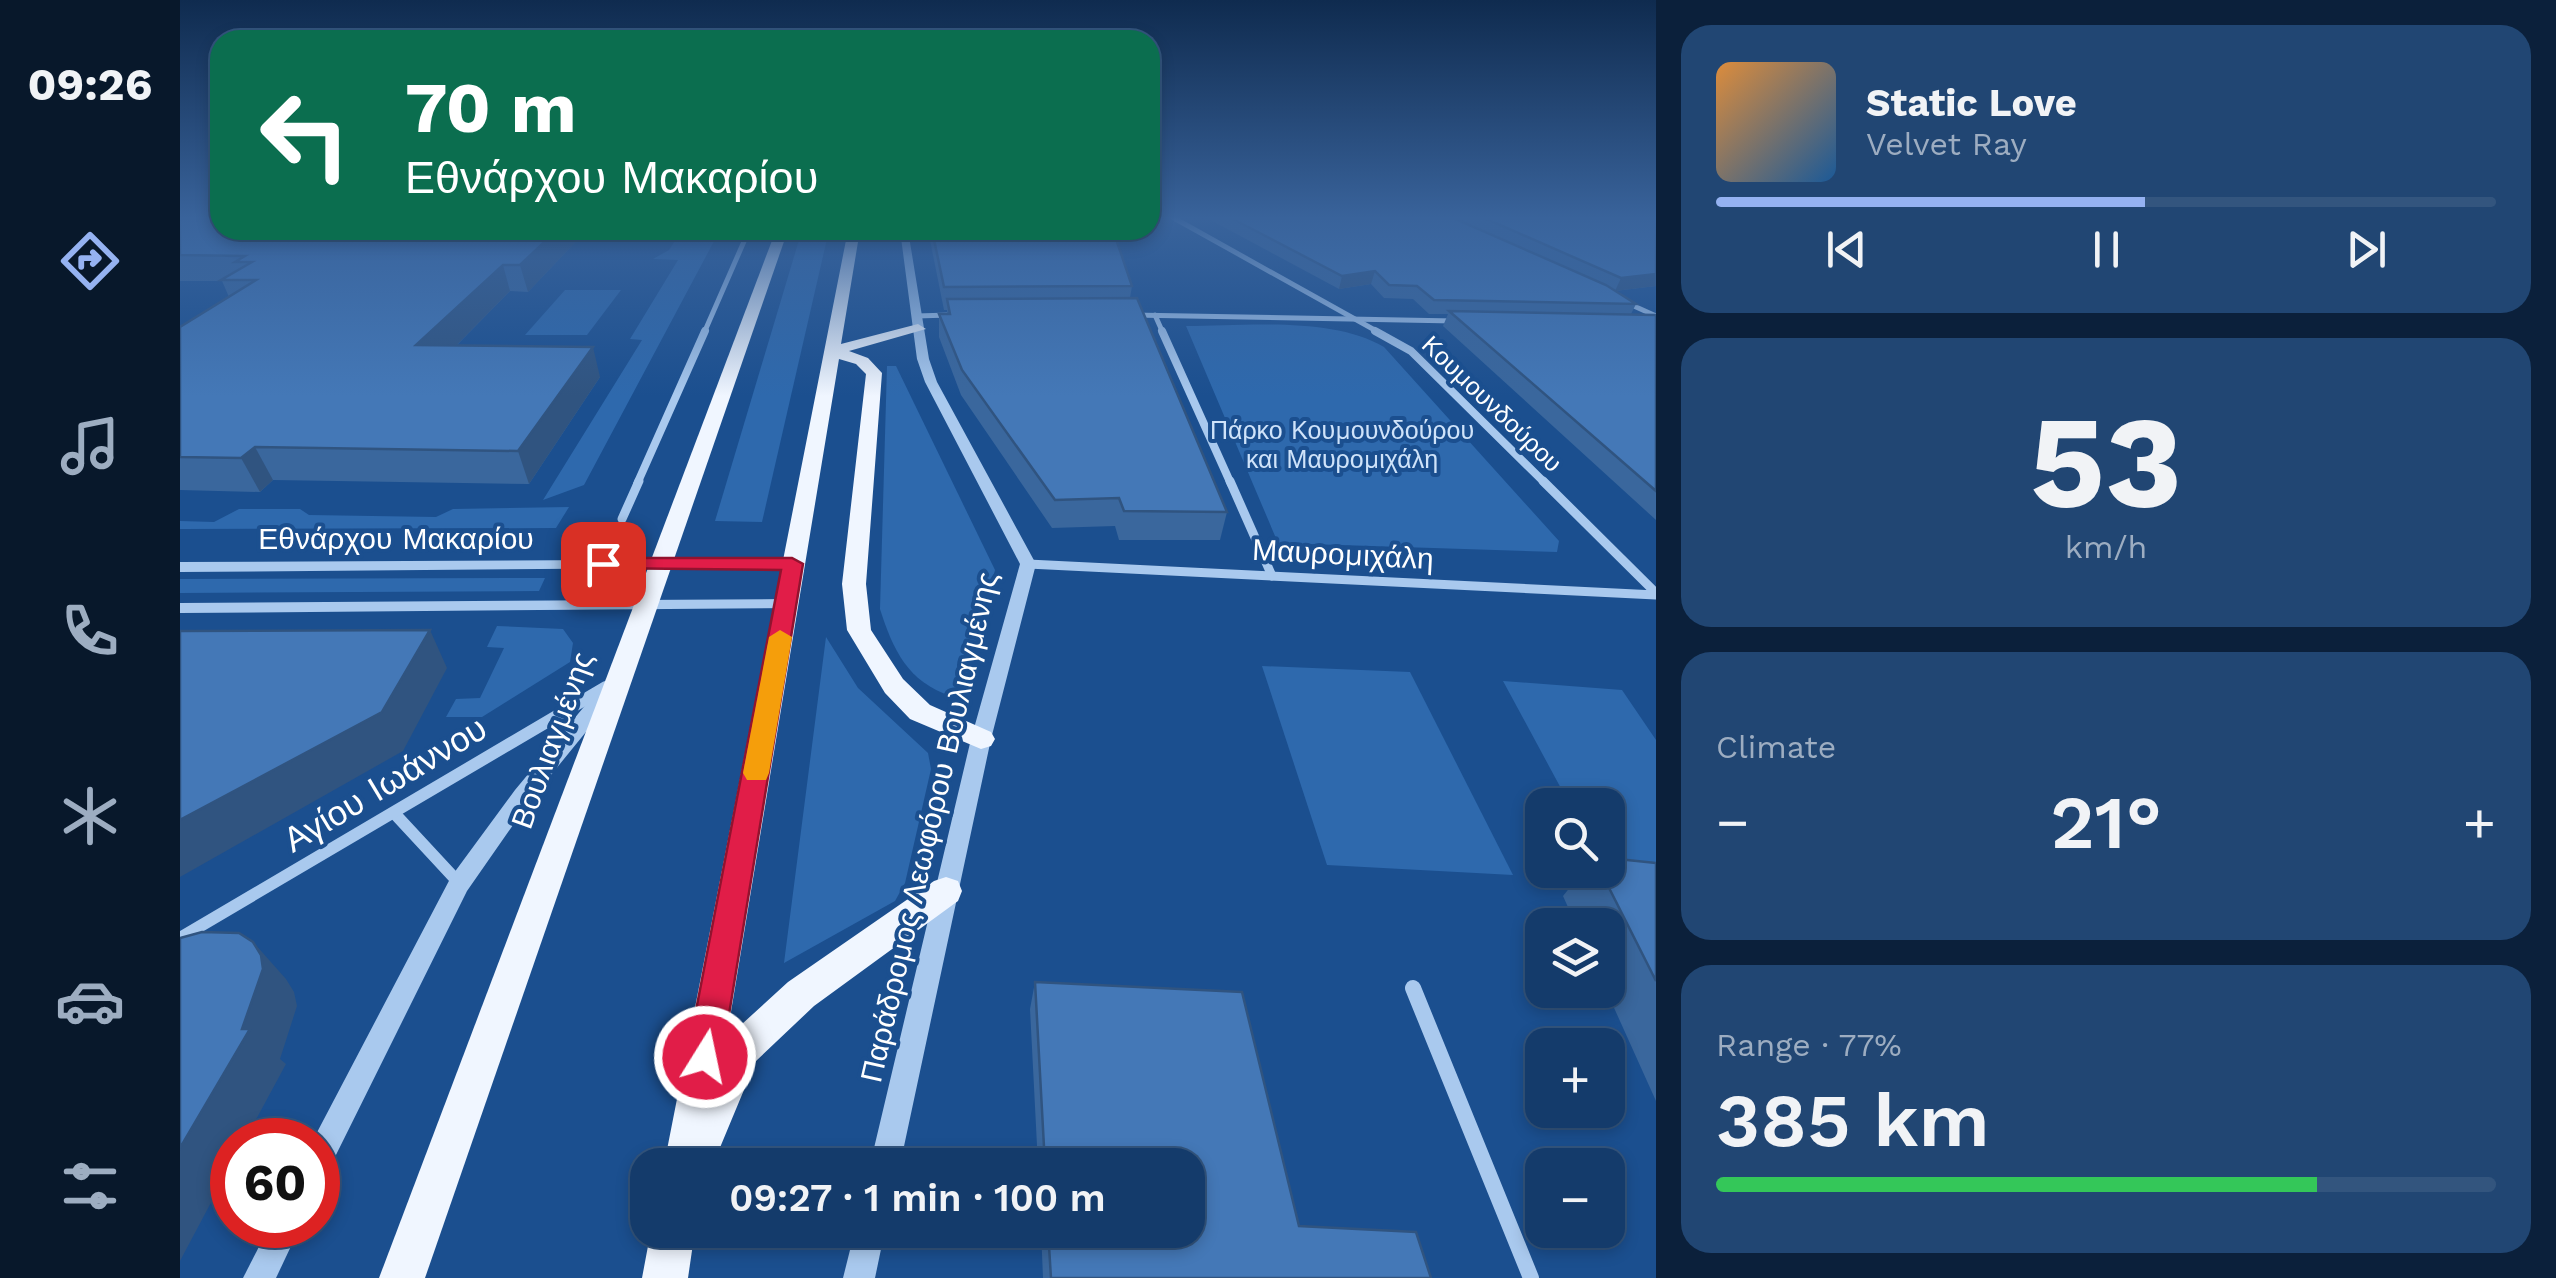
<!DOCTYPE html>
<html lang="en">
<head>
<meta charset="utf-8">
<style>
	:root { --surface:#143b6b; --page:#214673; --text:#f1f3f6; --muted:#9dadc1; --line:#33557e; --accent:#95b2f1 }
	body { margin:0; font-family:"Work Sans",sans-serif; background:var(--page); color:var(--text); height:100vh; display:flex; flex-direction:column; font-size:38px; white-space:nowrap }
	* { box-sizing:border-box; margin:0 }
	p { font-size:32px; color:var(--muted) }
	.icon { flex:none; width:55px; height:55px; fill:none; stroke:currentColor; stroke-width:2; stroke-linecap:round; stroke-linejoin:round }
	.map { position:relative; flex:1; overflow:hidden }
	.panel { display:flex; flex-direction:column; gap:25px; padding:25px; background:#0b203b; width:900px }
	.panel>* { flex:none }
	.top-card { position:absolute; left:30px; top:30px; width:950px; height:210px; border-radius:30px; box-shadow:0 5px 15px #0003,0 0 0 2px var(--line); background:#0b6e4f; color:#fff; overflow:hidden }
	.tools { position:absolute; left:1345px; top:788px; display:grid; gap:20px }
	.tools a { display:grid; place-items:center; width:100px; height:100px; border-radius:20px; background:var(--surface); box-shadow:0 5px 15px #0003,0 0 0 2px var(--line); font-size:50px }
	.speed { position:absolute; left:30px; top:1118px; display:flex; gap:20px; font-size:50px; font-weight:700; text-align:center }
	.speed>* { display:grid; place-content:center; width:130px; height:130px; border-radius:50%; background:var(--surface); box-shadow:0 5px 15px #0003,0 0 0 2px var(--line); line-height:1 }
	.speed .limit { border:15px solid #d22; background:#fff; color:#111 }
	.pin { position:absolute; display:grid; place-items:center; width:85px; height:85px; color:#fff; margin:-42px; border-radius:20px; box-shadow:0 5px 15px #0006 }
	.me { position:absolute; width:110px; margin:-55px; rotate:10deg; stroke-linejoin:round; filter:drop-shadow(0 0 8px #0008) }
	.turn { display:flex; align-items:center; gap:35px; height:210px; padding:0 30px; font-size:45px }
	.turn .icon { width:130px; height:130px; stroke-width:2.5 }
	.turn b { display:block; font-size:70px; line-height:85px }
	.big { font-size:75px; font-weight:600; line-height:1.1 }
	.panel .widget { flex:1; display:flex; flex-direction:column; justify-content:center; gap:15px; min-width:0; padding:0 35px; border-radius:30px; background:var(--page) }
	.panel .dial { align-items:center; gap:0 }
	.dial b { font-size:130px; line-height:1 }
	.song { display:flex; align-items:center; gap:30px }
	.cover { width:120px; height:120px; border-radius:15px; background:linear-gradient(135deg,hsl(30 70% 55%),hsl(210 70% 35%)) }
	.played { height:10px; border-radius:5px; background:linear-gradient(90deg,var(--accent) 55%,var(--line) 55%) }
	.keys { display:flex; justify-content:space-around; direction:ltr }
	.heat { display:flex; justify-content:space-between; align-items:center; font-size:55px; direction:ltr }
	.charge { height:15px; border-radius:8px; background:linear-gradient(90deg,#34c759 77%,var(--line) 0) }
	.trip { position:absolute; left:450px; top:1148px; width:575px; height:100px; border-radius:30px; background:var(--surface); box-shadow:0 5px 15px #0003,0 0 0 2px var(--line); font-weight:600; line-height:100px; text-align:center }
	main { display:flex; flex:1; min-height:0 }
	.dock { display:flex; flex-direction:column; width:180px; justify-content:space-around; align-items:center; background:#08182b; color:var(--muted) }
	.dock .icon { width:70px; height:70px }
	.dock .current { color:var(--accent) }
	.dock b { font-size:45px; color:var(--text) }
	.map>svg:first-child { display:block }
	.green { fill:#2e69ad }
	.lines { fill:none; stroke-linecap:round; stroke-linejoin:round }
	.minor-far4 { stroke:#a9c9ee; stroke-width:5 }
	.minor-far3 { stroke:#a9c9ee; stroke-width:8 }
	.minor-far2 { stroke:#a9c9ee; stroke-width:9 }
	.minor-far1 { stroke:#a9c9ee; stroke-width:12 }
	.minor { stroke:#a9c9ee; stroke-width:16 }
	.tertiary { fill:#a9c9ee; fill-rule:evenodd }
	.primary { fill:#f0f6ff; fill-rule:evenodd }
	.wall { fill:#3a679d }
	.shaded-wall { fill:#305480 }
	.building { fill:#4478b7; stroke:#305480; stroke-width:2.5 }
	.route { fill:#e11d48; stroke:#92132f; stroke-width:2.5 }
	.slow { fill:#f59e0b }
	.labels { text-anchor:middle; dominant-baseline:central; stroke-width:8; stroke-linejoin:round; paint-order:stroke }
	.far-street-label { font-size:25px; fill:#fff; stroke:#1b4f8f }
	.far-park-label { font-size:25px; fill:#cfe3fa; stroke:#1b4f8f }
	.street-label { font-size:30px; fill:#fff; stroke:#1b4f8f }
	.near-street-label { font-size:35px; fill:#fff; stroke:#1b4f8f }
</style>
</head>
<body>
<main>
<nav class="dock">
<b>09:26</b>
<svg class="icon current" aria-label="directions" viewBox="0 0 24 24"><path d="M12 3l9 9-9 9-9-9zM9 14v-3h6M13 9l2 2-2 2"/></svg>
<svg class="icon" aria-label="music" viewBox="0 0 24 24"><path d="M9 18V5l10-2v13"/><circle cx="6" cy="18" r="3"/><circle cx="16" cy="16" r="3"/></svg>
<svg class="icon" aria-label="phone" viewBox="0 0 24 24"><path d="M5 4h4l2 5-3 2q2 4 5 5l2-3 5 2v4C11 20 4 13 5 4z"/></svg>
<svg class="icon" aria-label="climate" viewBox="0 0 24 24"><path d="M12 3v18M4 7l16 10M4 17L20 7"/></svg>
<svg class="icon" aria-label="car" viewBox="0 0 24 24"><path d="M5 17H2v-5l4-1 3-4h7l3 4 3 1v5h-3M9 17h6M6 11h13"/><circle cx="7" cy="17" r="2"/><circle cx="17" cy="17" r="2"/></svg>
<svg class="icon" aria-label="filters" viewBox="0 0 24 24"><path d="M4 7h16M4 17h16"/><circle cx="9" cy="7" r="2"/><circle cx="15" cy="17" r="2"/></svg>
</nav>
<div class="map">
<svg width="1476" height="1278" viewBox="0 0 1476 1278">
	<rect width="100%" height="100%" fill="#1b4f8f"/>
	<g class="green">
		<polygon points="502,230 540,230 404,485 363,500 462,340 450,339 498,260 473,259 489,250"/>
		<polygon points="622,230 649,230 582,522 535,521"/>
		<polygon points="385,290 441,290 407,335 345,335"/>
		<path d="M 1006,326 C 1064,326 1152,316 1204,347 L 1379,541 L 1377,552 L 1098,543 Z"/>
		<path d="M 707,366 L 716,366 L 815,570 L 783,691 L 771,696 C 728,682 713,650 700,609 Z"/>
		<polygon points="389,507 376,528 0,529 0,521 34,522 59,509 120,509 129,515 256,517 273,509"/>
		<polygon points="365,578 359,591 0,593 0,579"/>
		<polygon points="317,626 383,629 393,643 390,662 302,717 266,717 276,699 300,698 324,648 307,647"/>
		<polygon points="646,637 678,688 748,753 751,769 725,883 715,901 604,963"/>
		<polygon points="1082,666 1230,672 1333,875 1147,865"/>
		<polygon points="1323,681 1442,690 1476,740 1476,876 1428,870 1428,805 1390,805"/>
	</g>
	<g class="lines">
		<g class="minor-far4">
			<polyline points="992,217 1200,333"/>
			<polyline points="1445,302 1476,316"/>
			<polyline points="952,315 1275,321"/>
			<polyline points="975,315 983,333"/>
			<polyline points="736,316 770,315"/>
			<polyline points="524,333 569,230"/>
		</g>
		<g class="minor-far3">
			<polyline points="982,331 1051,484"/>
			<polyline points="1195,331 1231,351 1366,484"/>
			<polyline points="457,484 525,331"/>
		</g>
		<g class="minor-far2">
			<polyline points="1050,481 1092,576"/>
			<polyline points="1363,481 1476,593"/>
			<polyline points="442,519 459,481"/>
			<polyline points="848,564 1476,595"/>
		</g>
		<g class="minor-far1">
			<polyline points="215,814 279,883"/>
			<polyline points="0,938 426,687"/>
		</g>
		<polyline class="minor" points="1233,988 1351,1278"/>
		<g class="tertiary">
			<polygon points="720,230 728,230 749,359 757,382 856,564 811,739 720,1165 690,1165 791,739 840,564 745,382 737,359"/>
			<polygon points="613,559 621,564 619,567 0,572 0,562"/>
			<polygon points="606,599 612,600 614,604 612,608 0,613 0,603"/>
			<polygon points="429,683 436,685 438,690 436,695 349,802 287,891 148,1171 138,1175 138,1140 133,1140 271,877 335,790 422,685"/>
			<polygon points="90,1225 121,1225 96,1278 63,1278"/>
			<polygon points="675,1230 705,1230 695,1278 663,1278"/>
		</g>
		<g class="primary">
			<polygon points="596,230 608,230 245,1278 199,1278"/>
			<polygon points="668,230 680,230 661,344 738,324 746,329 669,351 688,358 702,373 686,584 691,630 723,679 750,705 811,732 815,739 811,746 801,749 730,719 705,693 667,630 662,584 686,374 676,364 659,359 546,1042 550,1035 608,982 754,881 766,877 778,881 782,891 778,901 634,1006 576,1061 534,1162 484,1165"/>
			<polygon points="471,1230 515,1230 508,1278 462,1278"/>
		</g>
	</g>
	<g class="wall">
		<polygon points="0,217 407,230 348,292 330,291 277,345 420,377 349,484 93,480 80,492 0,490 0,327 49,297 42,281 0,281"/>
		<polygon points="1025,217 1476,217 1476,286 1435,291 1456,304 1451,314 1476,315 1476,520 1263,326 1268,314 1249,314 1233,299 1204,298 1191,284 1159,289"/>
		<polygon points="748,230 933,230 952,286 950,298 1047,512 1040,540 939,540 935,526 872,528 781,395 759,337 759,314 767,314 767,310 764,310"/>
		<polygon points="1476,863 1476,1101 1426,990 1428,990 1428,925 1396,925 1383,896 1404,870 1428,870"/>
		<polygon points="855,982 1119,1226 1251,1278 863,1278 861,1230 1008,1230 1008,1165 858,1165 850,1009"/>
	</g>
	<g class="shaded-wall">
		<polygon points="377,230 407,230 348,292 340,265"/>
		<polygon points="323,265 330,291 247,375 236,345"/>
		<polygon points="1195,271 1191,284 1159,289 1162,276"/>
		<polygon points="1476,274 1476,286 1435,291 1441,278"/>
		<polygon points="413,347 420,377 349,484 338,451"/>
		<polygon points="75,447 93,480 80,492 61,458"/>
		<polygon points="250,630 267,668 223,751 0,877 0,820"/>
		<polygon points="73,942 106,979 114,992 117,1006 100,1059 106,1064 65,1140 52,1140 52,1163 0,1261 0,1148 62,1029"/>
	</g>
	<g class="building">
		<polygon points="0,217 40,217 40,230 377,230 340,265 323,265 236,345 413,347 338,451 75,447 61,458 0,457 0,327 76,280 41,280 72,262 55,262 65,256 0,255"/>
		<polygon points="1049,217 1271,217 1426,285 1456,304 1254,300 1237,286 1209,285 1195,271 1162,276"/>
		<polygon points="1302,217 1476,217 1476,274 1441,278"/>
		<polygon points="752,230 933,230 952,286 764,287"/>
		<polygon points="957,298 1047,512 944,511 939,498 875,500 782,370 759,314 770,314 767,299"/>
		<polygon points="1269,311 1476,315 1476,491"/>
		<polygon points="250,630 202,712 0,820 0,631"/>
		<polygon points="1428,858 1476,863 1476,981 1420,870 1428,870"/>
		<polygon points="22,932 59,933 73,942 81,955 83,969 62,1029 70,1029 0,1148 0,938"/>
		<polygon points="855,982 1062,992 1119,1226 1236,1232 1251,1278 871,1278 868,1230 1008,1230 1008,1165 865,1165"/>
	</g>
	<linearGradient id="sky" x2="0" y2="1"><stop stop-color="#0f2b4f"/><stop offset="0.55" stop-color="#39639b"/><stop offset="1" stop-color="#39639b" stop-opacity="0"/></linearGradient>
	<rect width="1476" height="396" fill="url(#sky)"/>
	<polygon class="route" points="423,558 612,558 623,564 542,1057 537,1070 525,1075 512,1070 507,1057 601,570 416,568 413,564 416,560"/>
	<polygon class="slow" points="600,630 612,637 589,773 586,780 567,780 563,773 589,637"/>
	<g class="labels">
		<g class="far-street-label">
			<text transform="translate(1312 404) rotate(44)">Κουμουνδούρου</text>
		</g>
		<g class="far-park-label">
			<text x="1162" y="430">Πάρκο Κουμουνδούρου<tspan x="1162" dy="29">και Μαυρομιχάλη</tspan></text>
		</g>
		<g class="street-label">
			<text x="216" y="538">Εθνάρχου Μακαρίου</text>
			<text transform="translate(1163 554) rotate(3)">Μαυρομιχάλη</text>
			<text transform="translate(372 740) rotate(-70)">Βουλιαγμένης</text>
			<text transform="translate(749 827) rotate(-77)">Παράδρομος Λεωφόρου Βουλιαγμένης</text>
		</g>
		<g class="near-street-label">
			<text transform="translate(205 784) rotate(-31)">Αγίου Ιωάννου</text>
		</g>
	</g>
</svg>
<div class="tools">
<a><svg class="icon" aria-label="search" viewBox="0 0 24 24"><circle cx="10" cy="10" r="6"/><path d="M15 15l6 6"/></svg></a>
<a><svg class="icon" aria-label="layers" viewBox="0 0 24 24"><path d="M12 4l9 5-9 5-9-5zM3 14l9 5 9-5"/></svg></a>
<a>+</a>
<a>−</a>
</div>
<div class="speed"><div class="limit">60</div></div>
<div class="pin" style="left:423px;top:564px;background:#d93025"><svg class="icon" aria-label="arrive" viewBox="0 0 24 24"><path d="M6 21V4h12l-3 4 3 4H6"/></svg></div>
<svg class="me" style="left:525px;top:1057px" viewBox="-20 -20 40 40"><circle r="17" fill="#e11d48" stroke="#fff" stroke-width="3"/><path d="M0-11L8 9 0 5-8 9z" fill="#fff"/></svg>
<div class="trip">09:27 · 1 min · 100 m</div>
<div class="top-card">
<div class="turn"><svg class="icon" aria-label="left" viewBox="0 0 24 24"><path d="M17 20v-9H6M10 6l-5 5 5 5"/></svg><div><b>70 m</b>Εθνάρχου Μακαρίου</div></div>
</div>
</div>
<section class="panel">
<div class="widget">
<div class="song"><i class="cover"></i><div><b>Static Love</b><p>Velvet Ray</p></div></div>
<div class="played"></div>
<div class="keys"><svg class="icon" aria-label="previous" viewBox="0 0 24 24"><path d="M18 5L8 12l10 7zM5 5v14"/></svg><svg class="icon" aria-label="pause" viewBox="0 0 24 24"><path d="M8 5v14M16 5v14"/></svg><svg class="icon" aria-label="next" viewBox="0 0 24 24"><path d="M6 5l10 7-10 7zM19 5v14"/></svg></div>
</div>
<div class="widget dial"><b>53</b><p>km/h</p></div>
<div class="widget"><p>Climate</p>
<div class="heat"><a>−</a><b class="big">21°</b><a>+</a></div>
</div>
<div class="widget"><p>Range · 77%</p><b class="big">385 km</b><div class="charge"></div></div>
</section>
</main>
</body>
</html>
